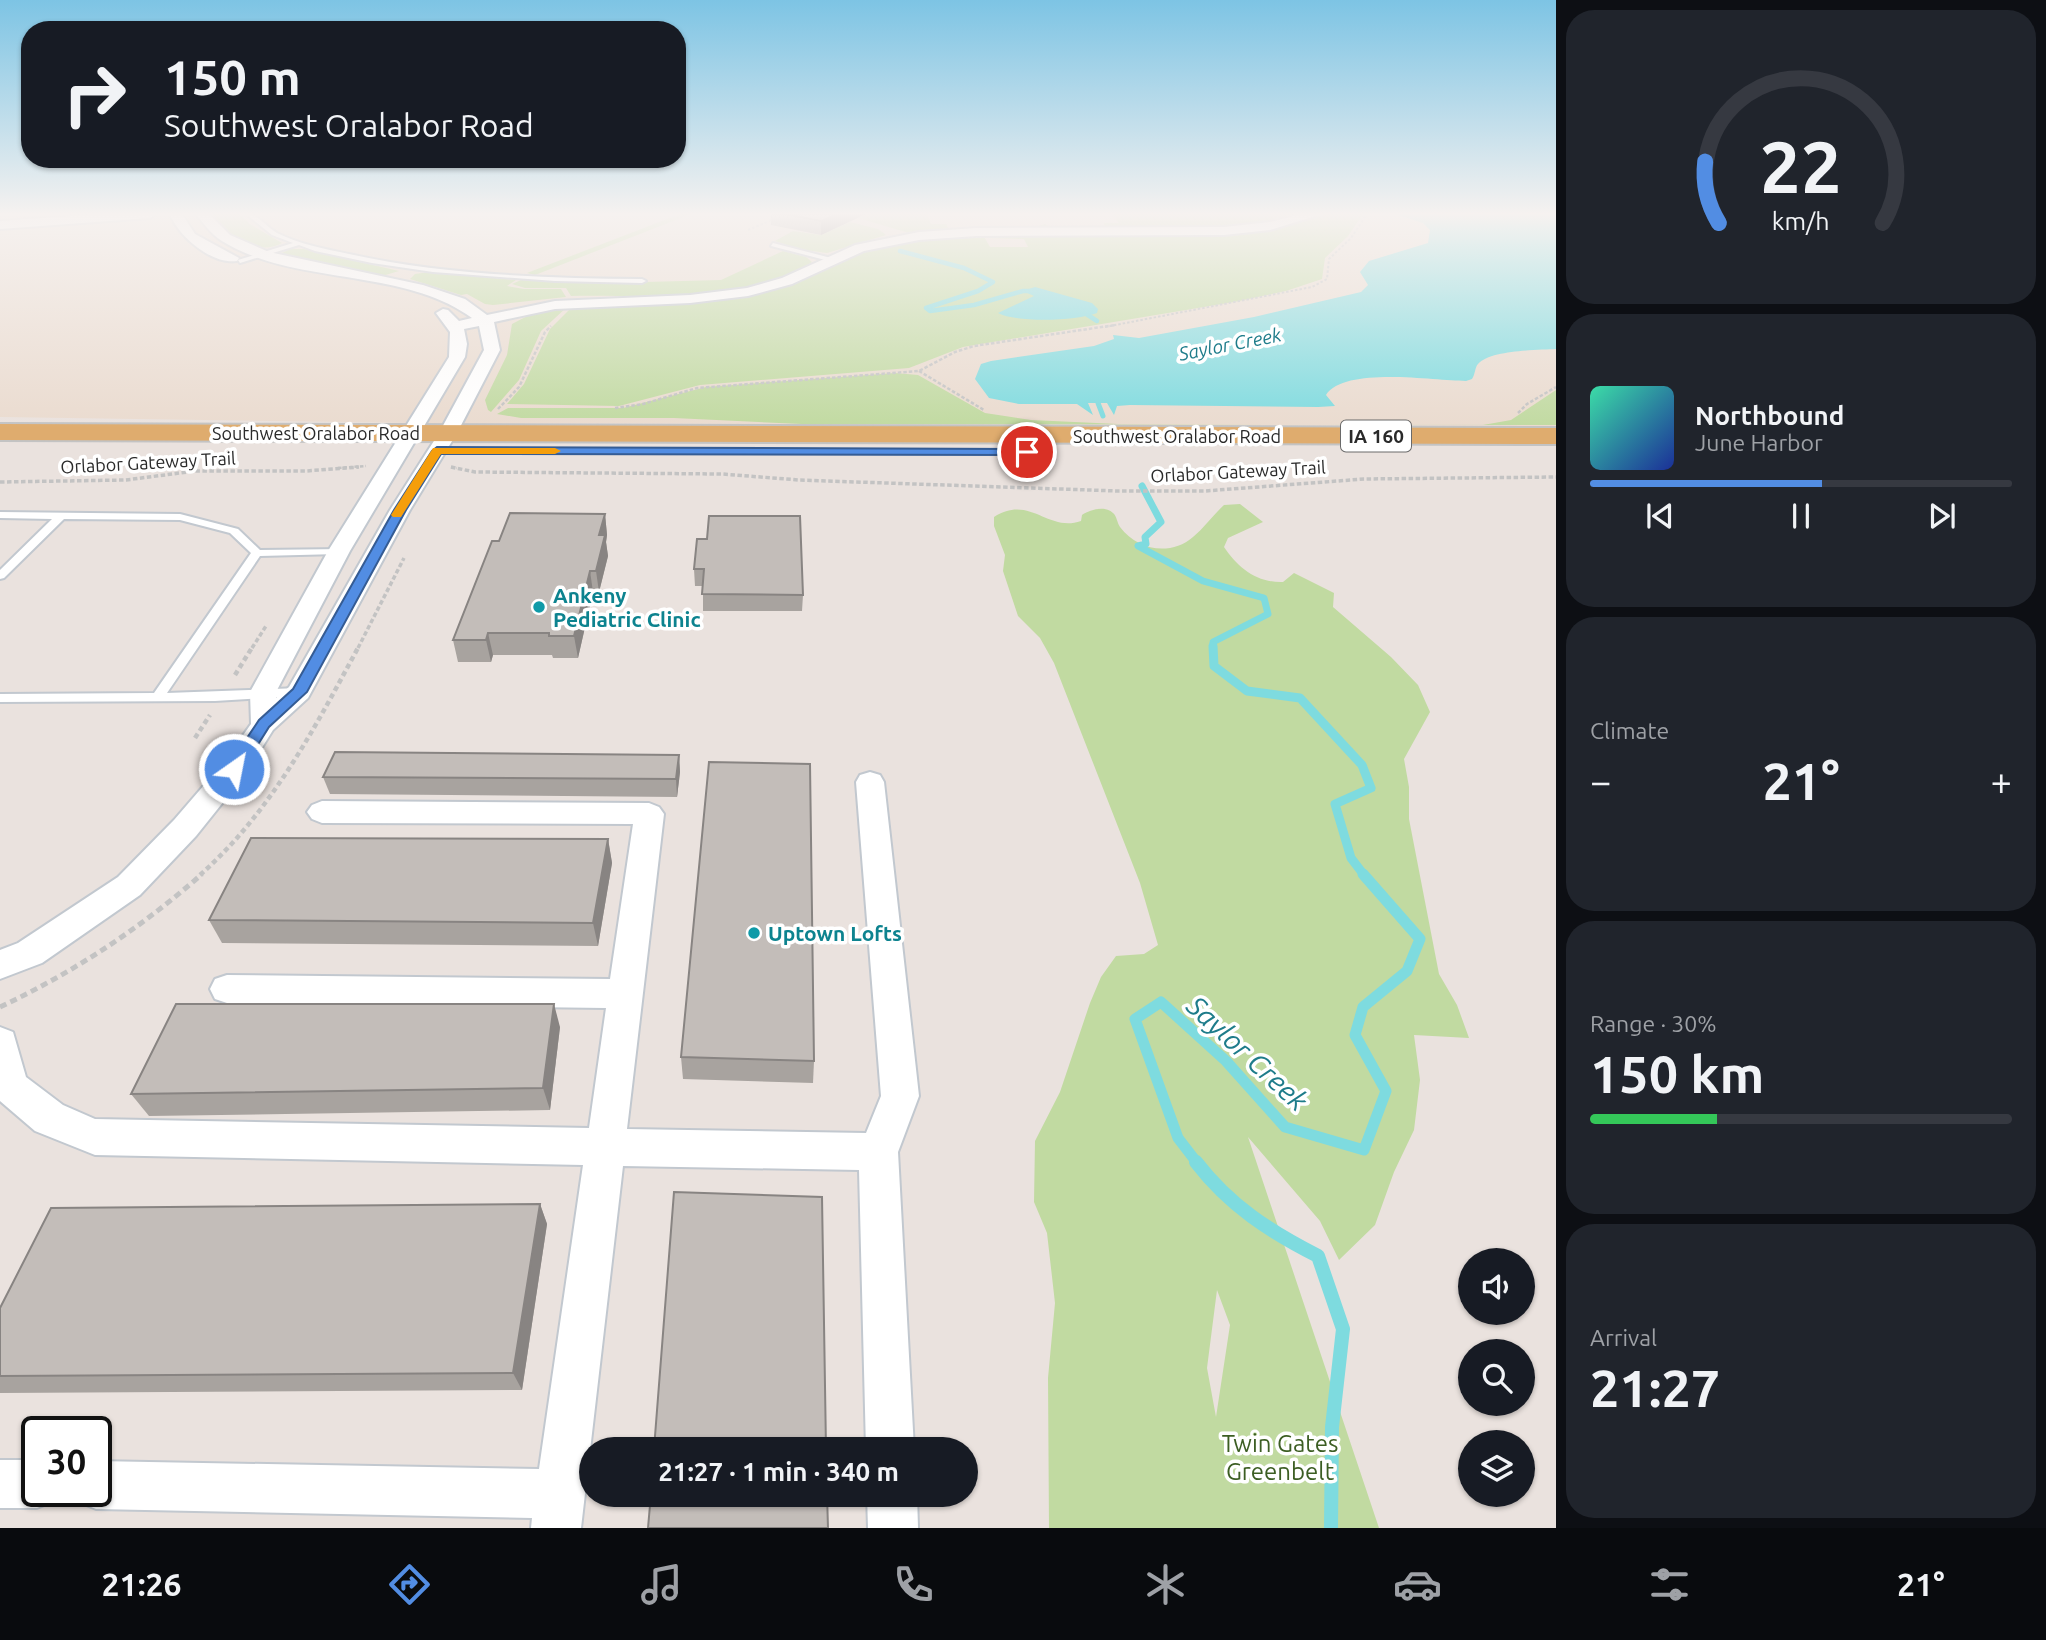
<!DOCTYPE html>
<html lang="en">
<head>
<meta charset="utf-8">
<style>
	:root { --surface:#171b24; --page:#20242c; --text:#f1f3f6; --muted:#9ea1a6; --line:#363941; --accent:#528de3 }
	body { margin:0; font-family:Ubuntu,sans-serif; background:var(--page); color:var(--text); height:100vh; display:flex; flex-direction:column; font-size:26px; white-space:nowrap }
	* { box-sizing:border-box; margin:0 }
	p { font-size:23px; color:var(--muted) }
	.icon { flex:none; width:38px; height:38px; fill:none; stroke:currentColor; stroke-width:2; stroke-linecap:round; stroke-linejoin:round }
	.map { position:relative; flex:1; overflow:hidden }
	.details { display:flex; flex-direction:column; gap:10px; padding:10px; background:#0d0f14; width:490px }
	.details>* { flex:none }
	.hud { position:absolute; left:21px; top:21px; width:665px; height:147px; border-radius:28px; box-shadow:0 2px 5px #0004; background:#171b24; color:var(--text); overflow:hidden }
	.tools { position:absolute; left:1458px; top:1248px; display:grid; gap:14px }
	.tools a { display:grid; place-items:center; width:77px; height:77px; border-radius:50%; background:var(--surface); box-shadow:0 2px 5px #0004; font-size:35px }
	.speed { position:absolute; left:21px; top:1416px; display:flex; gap:14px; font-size:35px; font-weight:700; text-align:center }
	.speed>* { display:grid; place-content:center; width:91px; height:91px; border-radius:50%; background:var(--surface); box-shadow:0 2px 5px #0004; line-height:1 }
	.speed .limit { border:4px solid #111; border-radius:10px; background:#fff; color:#111 }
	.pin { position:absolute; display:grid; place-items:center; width:60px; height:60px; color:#fff; margin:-30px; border:4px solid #fff; border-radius:50%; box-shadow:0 2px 7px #0007 }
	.me { position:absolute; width:77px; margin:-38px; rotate:33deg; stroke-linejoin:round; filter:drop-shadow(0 0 5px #0008) }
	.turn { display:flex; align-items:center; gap:24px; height:147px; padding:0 28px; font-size:32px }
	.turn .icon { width:91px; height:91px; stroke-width:2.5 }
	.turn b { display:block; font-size:49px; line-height:60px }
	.big { font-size:52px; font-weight:600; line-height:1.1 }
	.details .tile { flex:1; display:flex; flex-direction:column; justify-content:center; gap:10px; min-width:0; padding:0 24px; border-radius:28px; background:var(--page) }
	.details .dial { align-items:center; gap:0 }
	.dial svg { height:182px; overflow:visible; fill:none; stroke:var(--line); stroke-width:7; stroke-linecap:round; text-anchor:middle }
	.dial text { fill:var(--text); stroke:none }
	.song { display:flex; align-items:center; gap:21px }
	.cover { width:84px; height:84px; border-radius:10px; background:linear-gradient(135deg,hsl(160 70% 55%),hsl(230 70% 35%)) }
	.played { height:7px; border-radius:4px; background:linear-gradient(90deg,var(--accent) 55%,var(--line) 55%) }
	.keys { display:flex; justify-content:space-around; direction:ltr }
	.heat { display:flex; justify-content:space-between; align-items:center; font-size:38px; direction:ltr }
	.charge { height:10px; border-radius:5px; background:linear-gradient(90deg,#34c759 30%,var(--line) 0) }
	.trip { position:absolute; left:579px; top:1437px; width:399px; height:70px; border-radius:35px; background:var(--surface); box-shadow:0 2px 5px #0004; font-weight:600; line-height:70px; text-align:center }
	.menu { display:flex; height:112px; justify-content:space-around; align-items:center; background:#090b0e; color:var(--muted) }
	.menu .icon { width:49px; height:49px }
	.menu .selected { color:var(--accent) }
	.menu b { font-size:32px; color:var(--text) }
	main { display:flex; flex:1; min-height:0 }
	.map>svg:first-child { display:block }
	.education { fill:#eadbcf }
	.green { fill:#c1daa1; fill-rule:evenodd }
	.water { fill:#7edbdf }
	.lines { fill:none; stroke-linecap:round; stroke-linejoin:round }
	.stream-far5 { stroke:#7edbdf; stroke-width:4.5 }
	.stream-far4 { stroke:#7edbdf; stroke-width:5 }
	.stream-far3 { stroke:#7edbdf; stroke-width:7 }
	.stream-far2 { stroke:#7edbdf; stroke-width:9 }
	.stream-far1 { stroke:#7edbdf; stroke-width:11 }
	.stream { stroke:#7edbdf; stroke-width:14 }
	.lane-casing { stroke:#c2c8cf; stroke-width:4 }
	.street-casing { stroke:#c2c8cf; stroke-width:4 }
	.primary-casing { stroke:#c3c3c3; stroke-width:4 }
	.path-far4 { stroke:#c3c3c3; stroke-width:2; stroke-dasharray:2.5 2; stroke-linecap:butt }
	.path-far3 { stroke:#c3c3c3; stroke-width:2.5; stroke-dasharray:3.5 2; stroke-linecap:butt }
	.path-far2 { stroke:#c3c3c3; stroke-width:3.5; stroke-dasharray:4.5 2.5; stroke-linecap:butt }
	.path-far1 { stroke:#c3c3c3; stroke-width:4.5; stroke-dasharray:5 3.5; stroke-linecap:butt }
	.path { stroke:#c3c3c3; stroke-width:5; stroke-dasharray:7 4.5; stroke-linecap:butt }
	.lane { fill:#fff; fill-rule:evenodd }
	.street { fill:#fff; fill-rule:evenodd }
	.primary { fill:#dfac6e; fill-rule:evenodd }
	.wall { fill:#a8a39f }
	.shaded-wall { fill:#888482 }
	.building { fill:#c3bdb9; stroke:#888482; stroke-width:2 }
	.route { fill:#528de3; stroke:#355c94; stroke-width:2 }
	.slow { fill:#f59e0b }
	.culture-dot { fill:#0f9aa8; stroke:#fff; stroke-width:2.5 }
	.labels { text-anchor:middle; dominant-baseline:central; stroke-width:7; stroke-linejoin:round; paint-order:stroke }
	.far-street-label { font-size:18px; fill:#2a2a2a; stroke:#fff }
	.far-water-label { font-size:19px; font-style:italic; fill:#1e7c8a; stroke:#fff }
	.shield { fill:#fff; stroke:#6a6a6a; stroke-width:2 }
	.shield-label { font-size:19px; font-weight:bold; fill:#2a2a2a }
	.culture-label { font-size:21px; font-weight:bold; fill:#0d838f; stroke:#fff; text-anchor:start }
	.near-park-label { font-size:24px; fill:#3c5e23; stroke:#fff }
	.near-water-label { font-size:28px; font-style:italic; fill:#1e7c8a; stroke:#fff }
</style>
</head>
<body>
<main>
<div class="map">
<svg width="1556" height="1528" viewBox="0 0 1556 1528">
	<rect width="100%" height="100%" fill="#eae2de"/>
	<polygon class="education" points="0,214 1556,214 1556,426 417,423 0,417"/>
	<g class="green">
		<path d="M 210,214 L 240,214 L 250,224 L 282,243 C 258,257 223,235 210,214 Z"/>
		<polygon points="680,214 691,214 535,275 527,273"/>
		<polygon points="867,214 927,214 931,224 946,224 948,228 909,233 858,218"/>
		<path d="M 1112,214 L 1303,214 C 1220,238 1128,229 1042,228 L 1038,226 L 1045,224 L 1050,227 L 1105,227 L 1104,223 L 1119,223 Z"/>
		<polygon points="1327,214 1363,214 1348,236 1325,258 1322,279 1286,291 1234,302 963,347 909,368 700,385 619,406 507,404 524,384 550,329 574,305 721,299 891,242 983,235 990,247 1028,247 1024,239 989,238 988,236 1279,227"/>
		<polygon points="850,222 878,229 886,235 827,253 798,249 775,241 793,231 821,235"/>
		<polygon points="290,249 304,249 399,271 382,276 280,254"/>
		<path d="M 783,251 L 806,257 L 812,262 C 749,308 645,294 571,296 L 566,288 L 525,288 L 512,284 L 521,280 L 606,283 L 721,280 Z"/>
		<polygon points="429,272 516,280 507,286 524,289 561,289 566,297 493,305 485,304 467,294 461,295 410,279 415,274"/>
		<polygon points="567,307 541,331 519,380 491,412 488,410 485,400 507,355 512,324 533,313"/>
		<polygon points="895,373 918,375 985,413 1031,420 1118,424 1483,425 1511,420 1556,390 1556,425 802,424 674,418 521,418 497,414 508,408 623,408 706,387"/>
		<path d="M 1240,504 L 1263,522 L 1228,538 L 1224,547 C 1238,568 1257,583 1283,582 L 1294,573 L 1334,593 L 1333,607 L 1391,657 L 1418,685 L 1430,712 L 1404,759 L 1409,787 L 1409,819 L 1439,974 L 1457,1005 L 1469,1038 L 1414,1035 L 1420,1080 L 1414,1130 L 1394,1172 L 1375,1225 L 1339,1260 L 1320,1221 L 1248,1137 L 1379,1528 L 1049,1528 L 1048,1378 L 1055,1303 L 1047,1233 L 1034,1202 L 1035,1141 L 1060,1092 L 1090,1003 L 1101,977 L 1116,956 L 1144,954 L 1158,945 L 1140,883 L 1054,663 L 1040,638 L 1018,616 L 1003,571 L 1005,555 L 994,526 L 994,517 C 1030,494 1048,533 1081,521 L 1082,515 C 1089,510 1105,505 1113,513 C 1117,516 1117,523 1120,527 C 1138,551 1171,556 1193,537 C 1204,528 1213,515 1224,505 ZM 1217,1290 L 1230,1325 L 1216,1417 L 1207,1368 Z"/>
	</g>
	<g class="water">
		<path d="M 1395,214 L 1556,214 L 1556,349 C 1538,350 1490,350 1478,364 C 1475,367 1475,375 1472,379 L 1466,381 C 1434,381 1345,366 1326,395 L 1335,406 L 1318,407 L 1130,405 L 1117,406 L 1114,415 L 1107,403 L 1088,403 L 1093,415 L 1077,404 L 1019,404 L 989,398 L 975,379 L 981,364 L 991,361 L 1094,346 L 1114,339 L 1113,335 L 1139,338 L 1254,317 L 1361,292 L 1368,285 L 1360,272 L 1369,261 L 1428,243 L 1430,230 L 1423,223 Z"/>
		<path d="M 1035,287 L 1092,303 L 1098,309 L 1097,313 C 1077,321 1017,323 998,313 L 1034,296 L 1023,291 Z"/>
	</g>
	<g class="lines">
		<g class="stream-far5">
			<polyline points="900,251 964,268 993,282 978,291 926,308 930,311 974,305 1023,291 1032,291"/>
			<polyline points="1077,308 1097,321"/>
		</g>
		<polyline class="stream-far4" points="1103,395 1098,403 1103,416"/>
		<polyline class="stream-far3" points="1142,486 1161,522 1145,537 1146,544 1138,546 1203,581 1264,598 1268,614 1213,642 1213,648"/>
		<polyline class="stream-far2" points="1213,646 1214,666 1247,691 1300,698 1362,765 1371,788 1335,804 1351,858 1364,875"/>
		<polyline class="stream-far1" points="1198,1164 1178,1138 1135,1019 1161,1002 1226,1061 1285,1127 1364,1150 1386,1091 1355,1035 1363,1007 1407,971 1420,939 1363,874"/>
		<path class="stream" d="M 1196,1162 C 1230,1206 1269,1231 1318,1256 L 1343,1329 L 1332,1427 L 1331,1528"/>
		<defs>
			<g id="lane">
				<path d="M 246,214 C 259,214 266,227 277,233 C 299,244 325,249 349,254 C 444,275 544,278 642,279 L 646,281 L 642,283 L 555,281 L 433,272 L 372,263 L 315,251 L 299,245 L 240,263 L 238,260 L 293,243 L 272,235 Z"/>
				<polygon points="773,243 835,259 836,260 833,262 771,246"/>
				<polygon points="0,512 180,514 238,529 260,550 343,549 344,551 339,554 260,556 167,693 299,688 305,692 299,696 215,701 0,702 0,694 154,693 251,553 230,533 180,520 64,519 4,578 0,579 0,570 52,519 0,518"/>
			</g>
			<g id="street">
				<polygon points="101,214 156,214 150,218 0,229 0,221"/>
				<path d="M 170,214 L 182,214 L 195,234 L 239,258 L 237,261 C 212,265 178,236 170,214 Z"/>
				<path d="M 196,214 L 209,214 L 230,235 L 269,252 L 423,285 L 465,299 L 487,315 L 555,301 L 690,295 L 747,288 L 782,278 L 855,245 L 919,232 L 976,228 L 1224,227 L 1270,222 L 1302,214 L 1322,214 L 1270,230 L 1224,235 L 976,236 L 919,240 L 864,251 L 792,284 L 748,296 L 690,303 L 555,309 L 494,322 L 500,350 L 457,433 L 410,510 L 308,698 L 273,730 L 244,776 L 196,836 L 140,895 L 42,963 L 0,979 L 0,950 L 18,943 L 118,877 L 174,820 L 224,762 L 251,724 L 250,692 L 328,551 L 449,357 L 450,332 L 436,313 L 443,309 L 448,310 L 459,321 L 472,318 C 403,267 294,286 222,241 C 212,235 203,223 196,214 ZM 479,326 L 484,350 L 439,433 L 390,510 L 289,687 L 276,698 L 276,692 L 350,551 L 465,357 L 467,344 L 464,329 Z"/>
				<polygon points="870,772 880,775 884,782 919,1096 898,1152 914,1449 866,1449 859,1170 623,1166 581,1528 531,1528 532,1518 96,1509 79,1502 74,1491 96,1491 96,1461 539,1469 583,1165 95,1155 35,1131 0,1101 0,1027 13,1032 26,1077 63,1105 95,1119 589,1128 606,1008 227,1003 215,999 210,989 215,979 227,975 610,979 633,824 322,823 312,819 307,812 312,805 322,801 649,803 659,807 664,814 627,1129 866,1133 881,1096 856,782 860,775"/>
				<polygon points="0,1460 37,1460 37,1491 59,1491 54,1501 37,1508 0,1508"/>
				<polygon points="867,1494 917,1494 918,1528 868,1528"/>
			</g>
			<polygon id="primary" points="0,424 1556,428 1556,444 0,440"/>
		</defs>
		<use href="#lane" class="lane-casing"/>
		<use href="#street" class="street-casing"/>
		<use href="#primary" class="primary-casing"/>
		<g class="path-far4">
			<polyline points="748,230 786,214"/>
			<polyline points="1105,327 1312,287 1327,279 1329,259 1351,238 1367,214"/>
		</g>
		<g class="path-far3">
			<polyline points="919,371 984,410"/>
			<polyline points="615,408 643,404 697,388 919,371 955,352 974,346 1115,325"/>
			<polyline points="498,409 519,387 545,332 551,326"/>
			<polyline points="1518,413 1527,404 1556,387"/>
			<polyline points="451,467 457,468"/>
			<polyline points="338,468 366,466"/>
		</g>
		<g class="path-far2">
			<polyline points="451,467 475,472 722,474 799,480 1118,491 1205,491 1364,479 1556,477"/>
			<polyline points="0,482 126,480 195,471 306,471 359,467"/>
			<polyline points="252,648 266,626"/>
			<polyline points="358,648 404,558"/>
		</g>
		<g class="path-far1">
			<polyline points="235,675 253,646"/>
			<polyline points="195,738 210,715"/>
			<path d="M 200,875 C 272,811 314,729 359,646"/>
		</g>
		<path class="path" d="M 0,1007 C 74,972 141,928 202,874"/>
		<use href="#lane" class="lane"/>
		<use href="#street" class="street"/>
		<use href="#primary" class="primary"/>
	</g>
	<g class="wall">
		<polygon points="771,214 866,214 821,235 771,225"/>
		<polygon points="605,514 607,535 606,542 608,556 599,592 593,592 578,658 553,658 552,655 493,655 491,662 458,662 453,640 499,541"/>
		<polygon points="697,539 803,595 802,611 703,611 703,586 695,586 694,569"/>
		<polygon points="679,755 680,772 677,797 330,794 323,777"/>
		<polygon points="608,839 612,863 598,946 222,943 209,920"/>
		<polygon points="560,1027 550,1110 149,1116 131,1094"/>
		<polygon points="681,1057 814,1061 813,1083 683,1079"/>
		<polygon points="540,1204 547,1224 522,1390 0,1393 0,1308"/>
	</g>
	<g class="shaded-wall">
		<polygon points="837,214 866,214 821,235 821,221"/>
		<polygon points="605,514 607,535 606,542 608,556 599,592 596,571 599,535"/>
		<polygon points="590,571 593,592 578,658 574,636"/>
		<polygon points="488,633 493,655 491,662 486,640"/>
		<polygon points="679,755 680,772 677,797 676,779"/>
		<polygon points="608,839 612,863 598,946 593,923"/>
		<polygon points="554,1004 560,1027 550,1110 543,1088"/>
		<polygon points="540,1204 547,1224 522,1390 513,1373"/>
	</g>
	<g class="building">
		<polygon points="786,214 837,214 821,221"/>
		<polygon points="510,513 605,514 599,535 605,535 596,571 590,571 574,636 549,636 549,633 488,633 486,640 453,640 492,541 499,541"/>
		<polygon points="709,516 800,516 803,595 702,594 704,569 694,569 697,539 707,539"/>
		<polygon points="335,752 679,755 676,779 323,777"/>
		<polygon points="709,762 810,764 814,1061 681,1057"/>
		<polygon points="251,838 608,839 593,923 209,920"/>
		<polygon points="176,1004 554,1004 543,1088 131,1094"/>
		<polygon points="674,1192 822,1197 826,1449 654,1449"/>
		<polygon points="540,1204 513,1373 0,1376 0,1308 51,1208"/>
		<polygon points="651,1494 827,1494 828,1528 648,1528"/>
	</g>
	<linearGradient id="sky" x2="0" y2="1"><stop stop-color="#7dc4e4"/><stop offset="0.5" stop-color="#f6f2f0"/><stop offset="1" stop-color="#f6f2f0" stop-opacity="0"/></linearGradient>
	<rect width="1556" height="428" fill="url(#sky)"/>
	<polygon class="route" points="437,447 1027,449 1032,452 1027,455 441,454 406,510 307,692 269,727 240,773 229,773 226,769 259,720 293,689 394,510 432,451"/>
	<polygon class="slow" points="433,448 555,448 561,451 555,454 441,454 401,517 393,517 391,515"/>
	<g class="culture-dot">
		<circle cx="539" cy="607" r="7"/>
		<circle cx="754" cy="933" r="7"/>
	</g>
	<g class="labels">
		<g class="far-street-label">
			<text x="316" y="433">Southwest Oralabor Road</text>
			<text x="1177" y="436">Southwest Oralabor Road</text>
			<text transform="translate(148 462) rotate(-3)">Orlabor Gateway Trail</text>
			<text transform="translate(1238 471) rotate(-3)">Orlabor Gateway Trail</text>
		</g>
		<g class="far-water-label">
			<text transform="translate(1230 344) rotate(-11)">Saylor Creek</text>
		</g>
		<rect class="shield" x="1341" y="420.5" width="70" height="31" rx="5"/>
		<g class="shield-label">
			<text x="1376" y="436">IA 160</text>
		</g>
		<g class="culture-label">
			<text x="553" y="595">Ankeny<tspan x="553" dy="24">Pediatric Clinic</tspan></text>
			<text x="768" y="933">Uptown Lofts</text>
		</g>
		<g class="near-park-label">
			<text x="1280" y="1443">Twin Gates<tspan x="1280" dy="28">Greenbelt</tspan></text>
		</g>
		<g class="near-water-label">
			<text transform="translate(1248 1053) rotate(43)">Saylor Creek</text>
		</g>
	</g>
</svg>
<div class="tools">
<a><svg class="icon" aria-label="sound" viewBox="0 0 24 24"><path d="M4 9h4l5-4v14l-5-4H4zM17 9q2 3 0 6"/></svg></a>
<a><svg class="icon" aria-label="search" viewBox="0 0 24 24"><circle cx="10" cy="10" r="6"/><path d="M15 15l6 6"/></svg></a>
<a><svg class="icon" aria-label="layers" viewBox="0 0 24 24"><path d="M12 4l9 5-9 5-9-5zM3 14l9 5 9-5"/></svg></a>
</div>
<div class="speed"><div class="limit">30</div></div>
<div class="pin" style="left:1027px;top:452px;background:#d93025"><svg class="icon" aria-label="arrive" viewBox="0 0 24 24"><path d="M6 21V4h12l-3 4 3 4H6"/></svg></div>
<svg class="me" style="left:234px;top:769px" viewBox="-20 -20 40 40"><circle r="17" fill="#528de3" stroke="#fff" stroke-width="3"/><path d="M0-11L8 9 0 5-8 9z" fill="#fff"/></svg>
<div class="trip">21:27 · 1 min · 340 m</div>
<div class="hud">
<div class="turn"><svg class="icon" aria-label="right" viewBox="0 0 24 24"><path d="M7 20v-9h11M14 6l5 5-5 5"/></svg><div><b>150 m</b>Southwest Oralabor Road</div></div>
</div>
</div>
<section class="details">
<div class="tile dial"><svg viewBox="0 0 100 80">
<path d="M14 69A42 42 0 1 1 86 69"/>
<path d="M14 69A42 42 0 0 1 8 42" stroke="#528de3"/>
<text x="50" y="56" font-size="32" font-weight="700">22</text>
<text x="50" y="72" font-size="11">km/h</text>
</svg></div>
<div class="tile">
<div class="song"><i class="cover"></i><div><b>Northbound</b><p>June Harbor</p></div></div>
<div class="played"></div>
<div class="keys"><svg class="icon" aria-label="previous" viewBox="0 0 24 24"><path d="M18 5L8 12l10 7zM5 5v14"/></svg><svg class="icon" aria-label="pause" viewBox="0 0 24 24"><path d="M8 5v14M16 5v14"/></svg><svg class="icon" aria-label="next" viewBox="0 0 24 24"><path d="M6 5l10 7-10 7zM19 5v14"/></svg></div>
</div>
<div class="tile"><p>Climate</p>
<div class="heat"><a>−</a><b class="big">21°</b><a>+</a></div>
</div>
<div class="tile"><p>Range · 30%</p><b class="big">150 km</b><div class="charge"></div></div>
<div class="tile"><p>Arrival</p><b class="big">21:27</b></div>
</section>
</main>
<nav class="menu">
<b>21:26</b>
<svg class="icon selected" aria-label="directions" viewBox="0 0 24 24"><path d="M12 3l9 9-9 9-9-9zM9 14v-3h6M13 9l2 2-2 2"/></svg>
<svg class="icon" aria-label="music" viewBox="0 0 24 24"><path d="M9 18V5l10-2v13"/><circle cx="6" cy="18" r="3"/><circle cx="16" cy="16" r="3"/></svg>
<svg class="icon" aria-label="phone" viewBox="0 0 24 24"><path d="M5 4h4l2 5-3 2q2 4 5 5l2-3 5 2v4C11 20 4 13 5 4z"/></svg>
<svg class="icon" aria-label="climate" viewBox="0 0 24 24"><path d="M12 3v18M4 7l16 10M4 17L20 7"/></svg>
<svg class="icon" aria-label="car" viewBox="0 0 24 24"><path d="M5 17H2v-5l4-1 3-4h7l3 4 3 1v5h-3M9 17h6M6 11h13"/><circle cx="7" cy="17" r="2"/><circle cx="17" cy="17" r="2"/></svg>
<svg class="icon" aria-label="filters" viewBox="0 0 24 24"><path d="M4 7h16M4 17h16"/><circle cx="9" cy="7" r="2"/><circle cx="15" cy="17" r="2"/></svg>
<b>21°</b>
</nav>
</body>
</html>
